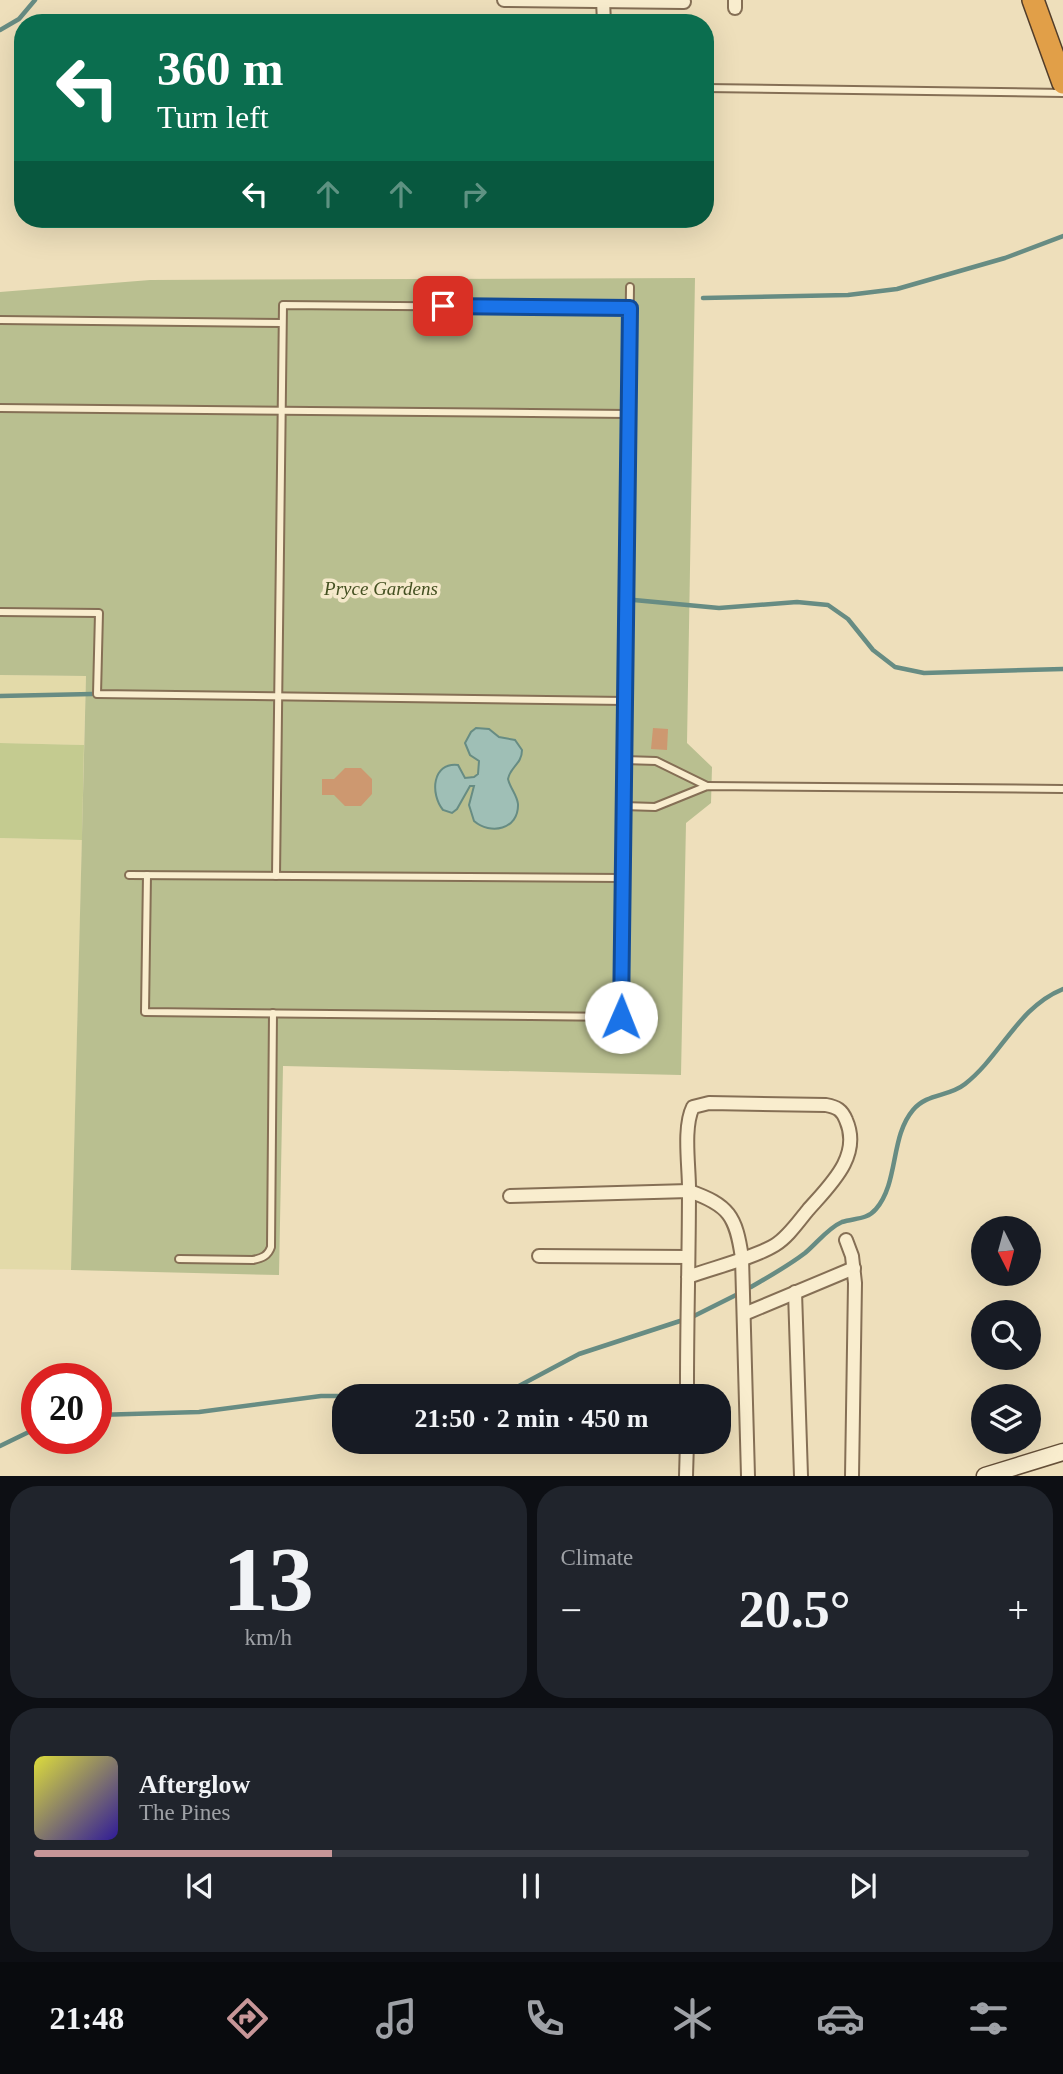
<!DOCTYPE html>
<html lang="en">
<head>
<meta charset="utf-8">
<style>
	:root { --surface:#171b24; --page:#20242c; --text:#f1f3f6; --muted:#9ea1a6; --line:#363941; --accent:#c79698 }
	body { margin:0; font-family:"Times New Roman",serif; background:var(--page); color:var(--text); height:100vh; display:flex; flex-direction:column; font-size:26px; white-space:nowrap }
	* { box-sizing:border-box; margin:0 }
	p { font-size:23px; color:var(--muted) }
	.icon { flex:none; width:38px; height:38px; fill:none; stroke:currentColor; stroke-width:2; stroke-linecap:round; stroke-linejoin:round }
	.map { position:relative; height:1476px; overflow:hidden }
	.sheet { display:flex; flex-direction:column; gap:10px; padding:10px; background:#0d0f14; flex:1 }
	.sheet>* { flex:none }
	.hud { position:absolute; left:14px; top:14px; width:700px; height:214px; border-radius:28px; box-shadow:0 7px 28px #0002; background:#0b6e4f; color:#fff; overflow:hidden }
	.needle { width:46px; rotate:174deg }
	.controls { position:absolute; left:971px; top:1216px; display:grid; gap:14px }
	.controls a { display:grid; place-items:center; width:70px; height:70px; border-radius:50%; background:var(--surface); box-shadow:0 7px 28px #0002; font-size:35px }
	.speed { position:absolute; left:21px; top:1363px; display:flex; gap:14px; font-size:35px; font-weight:700; text-align:center }
	.speed>* { display:grid; place-content:center; width:91px; height:91px; border-radius:50%; background:var(--surface); box-shadow:0 7px 28px #0002; line-height:1 }
	.speed .limit { border:10px solid #d22; background:#fff; color:#111 }
	.pin { position:absolute; display:grid; place-items:center; width:60px; height:60px; color:#fff; margin:-30px; border-radius:14px; box-shadow:0 4px 10px #0006 }
	.me { position:absolute; width:77px; margin:-38px; rotate:1deg; stroke-linejoin:round; filter:drop-shadow(0 0 5px #0008) }
	.turn { display:flex; align-items:center; gap:24px; height:147px; padding:0 28px; font-size:32px }
	.turn .icon { width:91px; height:91px; stroke-width:2.5 }
	.turn b { display:block; font-size:49px; line-height:60px }
	.lanes { display:flex; align-items:center; height:66px; padding:0 28px; background:#0003; justify-content:center; gap:35px; direction:ltr }
	.lanes .off { opacity:.35 }
	.big { font-size:52px; font-weight:700; line-height:1.1 }
	.sheet .card { flex:1; display:flex; flex-direction:column; justify-content:center; gap:10px; min-width:0; padding:0 24px; border-radius:28px; background:var(--page) }
	.sheet .dial { align-items:center; gap:0 }
	.dial b { font-size:91px; line-height:1 }
	.song { display:flex; align-items:center; gap:21px }
	.cover { width:84px; height:84px; border-radius:10px; background:linear-gradient(135deg,hsl(60 70% 55%),hsl(250 70% 35%)) }
	.played { height:7px; border-radius:4px; background:linear-gradient(90deg,var(--accent) 30%,var(--line) 30%) }
	.keys { display:flex; justify-content:space-around; direction:ltr }
	.heat { display:flex; justify-content:space-between; align-items:center; font-size:38px; direction:ltr }
	.sheet .tiles { flex:1; display:grid; gap:10px; grid-template-columns:1fr 1fr }
	.card:last-child { grid-column:span 2 }
	.trip { position:absolute; left:332px; top:1384px; width:399px; height:70px; border-radius:28px; background:var(--surface); box-shadow:0 7px 28px #0002; font-weight:700; line-height:70px; text-align:center }
	.menu { display:flex; height:112px; justify-content:space-around; align-items:center; background:#090b0e; color:var(--muted) }
	.menu .icon { width:49px; height:49px }
	.menu .active { color:var(--accent) }
	.menu b { font-size:32px; color:var(--text) }
	.map>svg:first-child { display:block }
	.farmland { fill:#e3daa9 }
	.green { fill:#c4cb90 }
	.cemetery { fill:#b9bf90 }
	.water { fill:#9fbfb6; stroke:#678c83; stroke-width:2 }
	.lines { fill:none; stroke-linecap:round; stroke-linejoin:round }
	.stream { stroke:#678c83; stroke-width:4.5 }
	.building { fill:#cd9870 }
	.lane-casing { stroke:#856f55; stroke-width:10 }
	.street-casing { stroke:#856f55; stroke-width:16 }
	.secondary-casing { stroke:#665039; stroke-width:19 }
	.highway-casing { stroke:#523d2a; stroke-width:24 }
	.lane { stroke:#f9edce; stroke-width:6 }
	.street { stroke:#f9edce; stroke-width:12 }
	.secondary { stroke:#f9edce; stroke-width:16 }
	.highway { stroke:#e19f48; stroke-width:21 }
	.route-casing { stroke:#114b97; stroke-width:18 }
	.route { stroke:#1a73e8; stroke-width:12 }
	.labels { text-anchor:middle; dominant-baseline:central; stroke-width:7; stroke-linejoin:round; paint-order:stroke }
	.park-label { font-size:19px; font-style:italic; fill:#445021; stroke:#f5e9cb }
</style>
</head>
<body>
<div class="map">
<svg width="1063" height="1476" viewBox="0 0 1063 1476">
	<rect width="100%" height="100%" fill="#eedfbb"/>
	<g class="farmland">
		<polygon points="0,675 86,676 84,745 0,743"/>
		<polygon points="0,838 82,840 71,1270 0,1269"/>
	</g>
	<polygon class="green" points="0,743 84,745 82,840 0,838"/>
	<polygon class="cemetery" points="695,278 687,743 712,767 711,803 686,823 681,1075 283,1066 279,1275 71,1270 86,676 0,675 0,292 150,280"/>
	<path class="water" d="M 476,728 L 489,729 L 499,737 L 515,740 L 522,750 C 522,764 510,767 508,779 C 510,788 517,795 518,804 C 519,830 490,835 474,821 L 469,805 L 474,786 L 470,786 L 457,809 L 452,813 L 443,810 C 430,794 432,762 458,765 L 465,778 L 474,777 L 478,774 L 479,761 L 470,755 L 465,743 L 471,732 Z"/>
	<g class="lines">
		<g class="stream">
			<polyline points="0,30 19,19 35,0"/>
			<polyline points="703,298 848,295 897,289 1005,258 1063,236"/>
			<polyline points="634,600 719,608 797,602 828,605 848,619 873,650 895,667 924,673 1063,669"/>
			<polyline points="0,696 92,694"/>
			<path d="M 751,1287 C 770,1276 788,1266 805,1253 C 817,1243 828,1228 842,1222 C 854,1218 867,1220 876,1209 C 899,1182 890,1137 913,1110 C 927,1093 949,1097 965,1084 C 1001,1056 1018,1007 1063,989"/>
			<polyline points="694,1316 736,1295"/>
			<polyline points="500,1396 579,1354 680,1321"/>
			<polyline points="96,1415 199,1412 321,1396 365,1396"/>
			<polyline points="0,1446 37,1428"/>
		</g>
	</g>
	<g class="building">
		<polygon points="653,728 668,729 667,750 651,749"/>
		<polygon points="345,768 361,768 372,779 372,794 361,806 345,806 334,795 322,795 322,779 334,779"/>
	</g>
	<g class="lines">
		<defs>
			<g id="lane">
				<polyline points="705,88 1063,93"/>
				<polyline points="0,320 282,323"/>
				<polyline points="0,408 628,414"/>
				<polyline points="0,612 99,613 97,694 625,701"/>
				<polyline points="624,760 656,761 707,786"/>
				<polyline points="623,806 655,807 707,786 1063,789"/>
				<polyline points="129,875 622,878"/>
				<polyline points="147,875 145,1012 621,1017 630,287"/>
				<polyline points="276,876 283,305 630,308"/>
				<path d="M 179,1259 L 253,1260 C 262,1258 268,1256 271,1247 L 273,1013"/>
			</g>
			<g id="street">
				<polyline points="504,0 684,2"/>
				<polyline points="603,0 604,23"/>
				<polyline points="735,8 735,0"/>
				<path d="M 510,1196 L 689,1191 C 729,1205 736,1216 742,1258 L 748,1476"/>
				<polyline points="846,1240 852,1256 855,1283 852,1476"/>
				<polyline points="539,1256 688,1257"/>
				<polyline points="795,1292 801,1476"/>
				<polyline points="744,1314 854,1268"/>
				<path d="M 687,1396 L 687,1383 C 687,1318 689,1253 689,1188 C 689,1165 683,1127 693,1107 L 709,1103 L 826,1105 C 837,1107 842,1110 846,1120 C 862,1156 830,1185 808,1210 C 798,1222 788,1237 775,1245 C 754,1258 712,1268 688,1277"/>
				<polyline points="686,1476 687,1442"/>
			</g>
			<polyline id="secondary" points="985,1476 1063,1452"/>
			<polyline id="highway" points="1033,0 1063,83"/>
		</defs>
		<use href="#lane" class="lane-casing"/>
		<use href="#street" class="street-casing"/>
		<use href="#secondary" class="secondary-casing"/>
		<use href="#highway" class="highway-casing"/>
		<use href="#lane" class="lane"/>
		<use href="#street" class="street"/>
		<use href="#secondary" class="secondary"/>
		<use href="#highway" class="highway"/>
	</g>
	<g class="lines">
		<defs>
			<polyline id="route" points="443,306 630,308 621,1017"/>
		</defs>
		<use href="#route" class="route-casing"/>
		<use href="#route" class="route"/>
	</g>
	<g class="labels">
		<g class="park-label">
			<text x="381" y="588">Pryce Gardens</text>
		</g>
	</g>
</svg>
<div class="controls">
<a><svg class="needle" viewBox="-14 -14 28 28"><path d="M0-13l5 13h-10z" fill="#e53935"/><path d="M0 13l5-13h-10z" fill="#9ea1a6"/></svg></a>
<a><svg class="icon" aria-label="search" viewBox="0 0 24 24"><circle cx="10" cy="10" r="6"/><path d="M15 15l6 6"/></svg></a>
<a><svg class="icon" aria-label="layers" viewBox="0 0 24 24"><path d="M12 4l9 5-9 5-9-5zM3 14l9 5 9-5"/></svg></a>
</div>
<div class="speed"><div class="limit">20</div></div>
<div class="pin" style="left:443px;top:306px;background:#d93025"><svg class="icon" aria-label="arrive" viewBox="0 0 24 24"><path d="M6 21V4h12l-3 4 3 4H6"/></svg></div>
<svg class="me" style="left:621px;top:1017px" viewBox="-20 -20 40 40"><circle r="19" fill="#fff"/><path d="M0-13L10 11 0 6-10 11z" fill="#1a73e8"/></svg>
<div class="trip">21:50 · 2 min · 450 m</div>
<div class="hud">
<div class="turn"><svg class="icon" aria-label="left" viewBox="0 0 24 24"><path d="M17 20v-9H6M10 6l-5 5 5 5"/></svg><div><b>360 m</b>Turn left</div></div>
<div class="lanes"><svg class="icon" aria-label="left" viewBox="0 0 24 24"><path d="M17 20v-9H6M10 6l-5 5 5 5"/></svg><svg class="icon off" aria-label="ahead" viewBox="0 0 24 24"><path d="M12 20V5M6 11l6-6 6 6"/></svg><svg class="icon off" aria-label="ahead" viewBox="0 0 24 24"><path d="M12 20V5M6 11l6-6 6 6"/></svg><svg class="icon off" aria-label="right" viewBox="0 0 24 24"><path d="M7 20v-9h11M14 6l5 5-5 5"/></svg></div>
</div>
</div>
<section class="sheet">
<div class="tiles">
<div class="card dial"><b>13</b><p>km/h</p></div>
<div class="card"><p>Climate</p>
<div class="heat"><a>−</a><b class="big">20.5°</b><a>+</a></div>
</div>
<div class="card">
<div class="song"><i class="cover"></i><div><b>Afterglow</b><p>The Pines</p></div></div>
<div class="played"></div>
<div class="keys"><svg class="icon" aria-label="previous" viewBox="0 0 24 24"><path d="M18 5L8 12l10 7zM5 5v14"/></svg><svg class="icon" aria-label="pause" viewBox="0 0 24 24"><path d="M8 5v14M16 5v14"/></svg><svg class="icon" aria-label="next" viewBox="0 0 24 24"><path d="M6 5l10 7-10 7zM19 5v14"/></svg></div>
</div>
</div>
</section>
<nav class="menu">
<b>21:48</b>
<svg class="icon active" aria-label="directions" viewBox="0 0 24 24"><path d="M12 3l9 9-9 9-9-9zM9 14v-3h6M13 9l2 2-2 2"/></svg>
<svg class="icon" aria-label="music" viewBox="0 0 24 24"><path d="M9 18V5l10-2v13"/><circle cx="6" cy="18" r="3"/><circle cx="16" cy="16" r="3"/></svg>
<svg class="icon" aria-label="phone" viewBox="0 0 24 24"><path d="M5 4h4l2 5-3 2q2 4 5 5l2-3 5 2v4C11 20 4 13 5 4z"/></svg>
<svg class="icon" aria-label="climate" viewBox="0 0 24 24"><path d="M12 3v18M4 7l16 10M4 17L20 7"/></svg>
<svg class="icon" aria-label="car" viewBox="0 0 24 24"><path d="M5 17H2v-5l4-1 3-4h7l3 4 3 1v5h-3M9 17h6M6 11h13"/><circle cx="7" cy="17" r="2"/><circle cx="17" cy="17" r="2"/></svg>
<svg class="icon" aria-label="filters" viewBox="0 0 24 24"><path d="M4 7h16M4 17h16"/><circle cx="9" cy="7" r="2"/><circle cx="15" cy="17" r="2"/></svg>
</nav>
</body>
</html>
